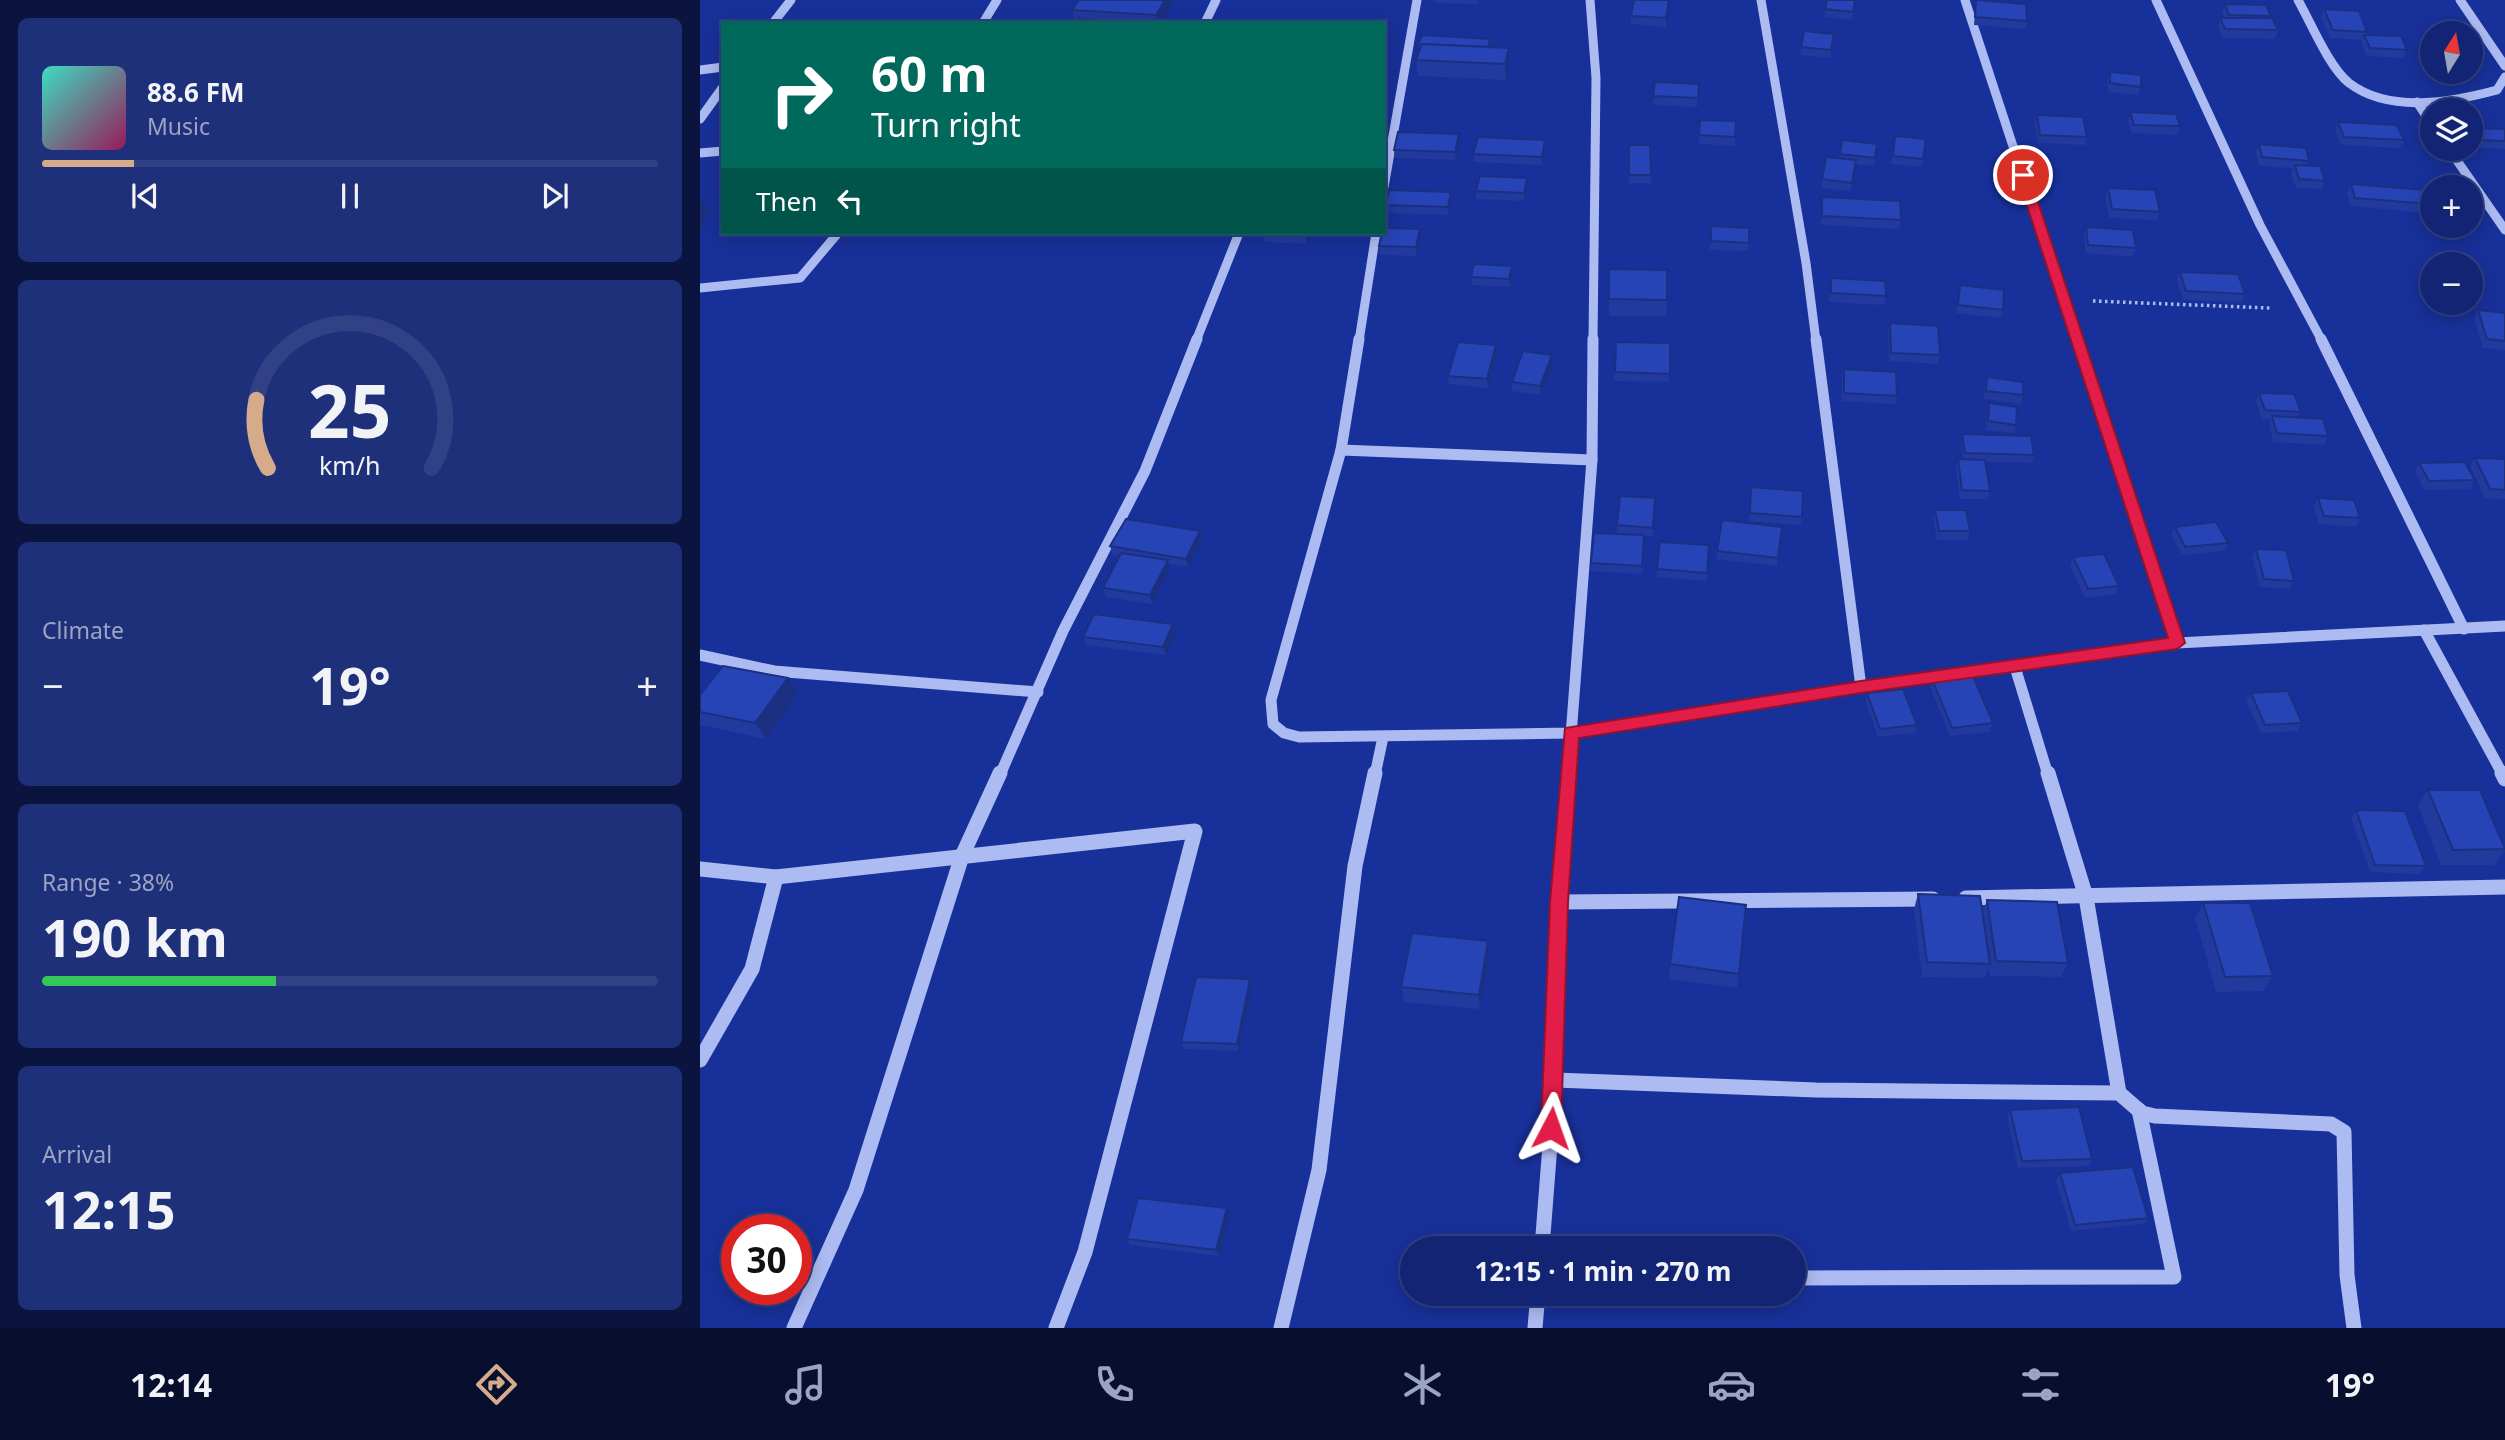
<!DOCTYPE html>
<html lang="en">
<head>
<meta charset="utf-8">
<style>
	:root { --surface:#122473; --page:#1f307b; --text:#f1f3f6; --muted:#9ca4c4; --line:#314185; --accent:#d6ab8b }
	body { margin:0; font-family:"Noto Sans",sans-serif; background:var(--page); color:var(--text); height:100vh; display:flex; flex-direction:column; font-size:26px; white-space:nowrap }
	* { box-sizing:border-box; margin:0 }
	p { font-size:23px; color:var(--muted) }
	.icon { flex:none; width:38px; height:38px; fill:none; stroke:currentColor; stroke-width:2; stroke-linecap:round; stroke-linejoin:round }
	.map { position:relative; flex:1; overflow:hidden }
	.side { display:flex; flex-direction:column; gap:18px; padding:18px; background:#0a143f; width:700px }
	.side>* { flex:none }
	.hud { position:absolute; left:21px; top:21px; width:665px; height:214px; border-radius:0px; box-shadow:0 4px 18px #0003,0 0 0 2px var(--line); background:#00695c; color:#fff; overflow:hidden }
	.needle { width:46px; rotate:11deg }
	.tools { position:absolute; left:1720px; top:21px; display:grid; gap:14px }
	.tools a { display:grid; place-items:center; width:63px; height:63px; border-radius:50%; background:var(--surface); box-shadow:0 4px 18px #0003,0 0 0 2px var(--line); font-size:35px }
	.speed { position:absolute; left:21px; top:1214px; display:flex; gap:14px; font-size:35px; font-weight:700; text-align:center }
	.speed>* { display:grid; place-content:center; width:91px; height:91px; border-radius:50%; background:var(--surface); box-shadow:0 4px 18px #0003,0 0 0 2px var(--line); line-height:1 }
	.speed .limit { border:10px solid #d22; background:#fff; color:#111 }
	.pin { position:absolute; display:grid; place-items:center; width:60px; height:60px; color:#fff; margin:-30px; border:4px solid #fff; border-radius:50%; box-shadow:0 2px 7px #0007 }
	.me { position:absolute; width:77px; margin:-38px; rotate:4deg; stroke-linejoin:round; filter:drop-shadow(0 0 5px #0008) }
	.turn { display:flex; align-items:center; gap:24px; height:147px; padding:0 35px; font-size:32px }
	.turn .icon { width:91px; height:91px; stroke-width:2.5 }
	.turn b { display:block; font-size:49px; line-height:60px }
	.then { display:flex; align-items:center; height:66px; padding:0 35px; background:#0003; gap:14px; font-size:26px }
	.big { font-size:52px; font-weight:700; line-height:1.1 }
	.side .widget { flex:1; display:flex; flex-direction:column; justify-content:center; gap:10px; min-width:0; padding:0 24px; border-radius:10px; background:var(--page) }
	.side .dial { align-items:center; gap:0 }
	.dial svg { height:182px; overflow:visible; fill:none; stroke:var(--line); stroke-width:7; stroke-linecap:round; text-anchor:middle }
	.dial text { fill:var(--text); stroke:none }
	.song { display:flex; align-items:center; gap:21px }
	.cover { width:84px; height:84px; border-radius:10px; background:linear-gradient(135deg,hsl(170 70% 55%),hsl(330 70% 35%)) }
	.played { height:7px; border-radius:4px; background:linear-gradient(90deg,var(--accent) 15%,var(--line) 15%) }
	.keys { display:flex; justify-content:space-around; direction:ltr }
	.heat { display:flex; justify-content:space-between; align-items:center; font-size:38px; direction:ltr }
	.charge { height:10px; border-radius:5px; background:linear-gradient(90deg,#34c759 38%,var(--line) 0) }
	.trip { position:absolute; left:700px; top:1236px; width:406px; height:70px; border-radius:35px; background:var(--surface); box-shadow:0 4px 18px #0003,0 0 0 2px var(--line); font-weight:700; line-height:70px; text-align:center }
	.tab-bar { display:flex; height:112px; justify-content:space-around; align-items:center; background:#070e2e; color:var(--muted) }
	.tab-bar .icon { width:49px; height:49px }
	.tab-bar .current { color:var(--accent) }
	.tab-bar b { font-size:32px; color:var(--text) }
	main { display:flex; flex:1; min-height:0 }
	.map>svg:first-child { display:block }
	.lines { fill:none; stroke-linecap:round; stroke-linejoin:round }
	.path { stroke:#acbbf1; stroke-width:3.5; stroke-dasharray:2.5 3.5; stroke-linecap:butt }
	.minor-far2 { stroke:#acbbf1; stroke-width:9 }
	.minor-far1 { stroke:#acbbf1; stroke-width:11 }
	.minor { stroke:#acbbf1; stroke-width:15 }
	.wall { fill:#223a9d }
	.shaded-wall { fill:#1b3080 }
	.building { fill:#2744b7; stroke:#1b3080; stroke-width:2 }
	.route { fill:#e11d48; stroke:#92132f; stroke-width:2 }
</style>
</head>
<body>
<main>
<section class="side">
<div class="widget">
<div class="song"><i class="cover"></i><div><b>88.6 FM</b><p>Music</p></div></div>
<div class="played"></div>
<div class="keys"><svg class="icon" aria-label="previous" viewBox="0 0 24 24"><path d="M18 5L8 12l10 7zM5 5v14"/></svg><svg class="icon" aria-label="pause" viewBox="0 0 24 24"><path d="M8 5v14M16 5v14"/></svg><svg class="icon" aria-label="next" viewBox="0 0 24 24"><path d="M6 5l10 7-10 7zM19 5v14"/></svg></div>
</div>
<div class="widget dial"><svg viewBox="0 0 100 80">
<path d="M14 69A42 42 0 1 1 86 69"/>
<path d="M14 69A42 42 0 0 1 9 39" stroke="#d6ab8b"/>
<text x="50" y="56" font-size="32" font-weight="700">25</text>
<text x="50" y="72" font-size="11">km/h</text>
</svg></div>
<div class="widget"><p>Climate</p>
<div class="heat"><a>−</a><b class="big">19°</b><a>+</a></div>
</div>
<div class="widget"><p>Range · 38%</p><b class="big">190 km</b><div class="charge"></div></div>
<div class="widget"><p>Arrival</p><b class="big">12:15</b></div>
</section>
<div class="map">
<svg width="1805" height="1328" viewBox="0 0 1805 1328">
	<rect width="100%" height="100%" fill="#183099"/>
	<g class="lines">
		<polyline class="path" points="1393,301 1570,308"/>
		<g class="minor-far2">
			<polyline points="890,0 896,78 893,341"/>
			<polyline points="1061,0 1106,263 1116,341"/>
			<polyline points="1265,0 1377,341"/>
			<polyline points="1456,0 1560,225 1622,341"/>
			<path d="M 1598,0 C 1611,23 1629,67 1649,83 C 1690,114 1752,102 1797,90 L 1805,77"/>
			<polyline points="1760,0 1805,66"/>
			<polyline points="73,23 91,0"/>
			<polyline points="283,23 297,0"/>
			<polyline points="505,23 516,0"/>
			<polyline points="0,70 23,67"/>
			<polyline points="1717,102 1732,125"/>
			<polyline points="0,119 23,87"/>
			<polyline points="1749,149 1805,230"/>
			<polyline points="0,153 23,151"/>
			<polyline points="684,187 717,0"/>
			<polyline points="0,288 100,278 138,233"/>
			<polyline points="496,341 539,233"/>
			<polyline points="659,341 676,233"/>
		</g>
		<g class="minor-far1">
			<polyline points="659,339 641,450 571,700 573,724 584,733 599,737 871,733 1161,687 1477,643 1805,626"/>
			<polyline points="1116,339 1161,687"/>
			<polyline points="1377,339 1477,643"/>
			<polyline points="1621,339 1764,629"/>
			<polyline points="641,450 892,460"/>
			<polyline points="1724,630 1803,775"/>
			<polyline points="0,655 74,671 338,692"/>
			<polyline points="1315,667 1348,775"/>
			<polyline points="300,775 363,631 445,471 497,339"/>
			<polyline points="675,775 683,737"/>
			<polyline points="868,775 892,460 893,339"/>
		</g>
		<g class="minor">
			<polyline points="1348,773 1386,897 1419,1093"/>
			<polyline points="1802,773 1805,779"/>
			<polyline points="0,869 76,877 495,831 385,1252 356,1328"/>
			<polyline points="1266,898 1805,887"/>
			<polyline points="859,902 1233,899"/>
			<polyline points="0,1060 52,969 76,877"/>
			<polyline points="855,1080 1116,1090 1419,1093 1442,1113 1455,1116 1631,1124 1644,1132 1647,1275 1654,1328"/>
			<polyline points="842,1248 855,1080 859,902 869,773"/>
			<polyline points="1094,1278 1474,1277 1439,1110"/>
			<polyline points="94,1328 156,1190 262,856 300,773"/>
			<polyline points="581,1328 619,1170 655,866 675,773"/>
			<polyline points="835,1328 838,1293"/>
		</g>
	</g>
	<g class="wall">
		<polygon points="379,0 474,0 474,1 467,12 468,16 464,23 375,23 372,10"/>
		<polygon points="735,0 777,0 777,4 735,3"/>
		<polygon points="970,0 966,27 931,24 931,16"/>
		<polygon points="1127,0 1156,0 1152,20 1124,17"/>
		<polygon points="1276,0 1327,21 1325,29 1274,25"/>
		<polygon points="1525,4 1571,16 1570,18 1578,30 1575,39 1523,38 1518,26 1520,18 1525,18 1522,12"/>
		<polygon points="1624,9 1667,32 1666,35 1707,50 1704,58 1667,56 1661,43 1662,40 1630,38 1621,17"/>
		<polygon points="1134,34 1130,58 1100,55 1101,47"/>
		<polygon points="790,47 809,64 806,80 718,76 716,60 718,55 717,49"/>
		<polygon points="1410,72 1441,87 1438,95 1408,92 1408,80"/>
		<polygon points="955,82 999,84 997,107 953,105"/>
		<polygon points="1430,112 1480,126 1477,135 1432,133 1428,121"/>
		<polygon points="1337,115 1387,137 1385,145 1338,143 1335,123"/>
		<polygon points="1000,120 1036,121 1035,146 999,144"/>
		<polygon points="1638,122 1704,140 1700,148 1641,145 1635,130"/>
		<polygon points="1773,128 1805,129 1805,149 1774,148 1771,141 1771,131"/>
		<polygon points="759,134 760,143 756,160 695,158 694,150"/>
		<polygon points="1195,136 1226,139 1222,167 1191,164"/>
		<polygon points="1142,140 1177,144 1174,166 1155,164 1151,191 1121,188 1122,179 1139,158"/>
		<polygon points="1559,144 1609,161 1607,165 1625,181 1622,189 1596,188 1591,173 1593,168 1559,166 1556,153"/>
		<polygon points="929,145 951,175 951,183 929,183"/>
		<polygon points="845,148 842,165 774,162 773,154"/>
		<polygon points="1651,184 1730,204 1726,213 1651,206 1647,192"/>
		<polygon points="827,187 824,201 776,199 776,191"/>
		<polygon points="1408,188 1460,212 1457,220 1410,218 1405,196"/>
		<polygon points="1122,197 1201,220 1199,229 1121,225"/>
		<polygon points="751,200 748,215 687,213 686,205"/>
		<polygon points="1011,226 1049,243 1048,251 1010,250"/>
		<polygon points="1386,227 1436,248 1433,257 1386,253 1384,235"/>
		<polygon points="562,233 610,233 607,244 564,242"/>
		<polygon points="721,238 717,256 680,255 679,246"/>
		<polygon points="909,269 967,300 966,316 909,316"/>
		<polygon points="1480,272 1545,294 1542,302 1483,300 1477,280"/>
		<polygon points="812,275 810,287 772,285 771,277"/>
		<polygon points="1131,278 1186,296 1184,305 1129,302"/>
		<polygon points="1260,285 1303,310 1301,318 1256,313"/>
		<polygon points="1778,310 1805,313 1805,350 1783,348 1774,319"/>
		<polygon points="1190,323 1240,355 1238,364 1189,361 1188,332"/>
		<polygon points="916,342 970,343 969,382 914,381"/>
		<polygon points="796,345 796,353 788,388 749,384 748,376"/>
		<polygon points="852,364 841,395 812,391 812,382"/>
		<polygon points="1144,369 1197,396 1196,404 1142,401 1142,377"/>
		<polygon points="1287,377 1323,395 1321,404 1284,399 1285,386"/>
		<polygon points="1559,393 1601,412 1598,417 1628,436 1624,445 1573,442 1569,424 1571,419 1562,419 1556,401"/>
		<polygon points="1289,403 1316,425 1314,433 1286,430 1287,412"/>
		<polygon points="1262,434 1334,455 1332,463 1285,462 1290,491 1287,499 1260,499 1256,468 1258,459 1263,460 1261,443"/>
		<polygon points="1775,458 1805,459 1805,499 1785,498 1770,466"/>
		<polygon points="1719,463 1775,480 1770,489 1724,490 1715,471"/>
		<polygon points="1051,487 1102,517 1101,525 1049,521"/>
		<polygon points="955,498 953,536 944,536 942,574 891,571 891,563 917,534 917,525"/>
		<polygon points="1618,498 1660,518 1656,527 1619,524 1614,507"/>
		<polygon points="1235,510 1270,531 1268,540 1237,540 1233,518"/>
		<polygon points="1082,527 1077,566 1017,559 1017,551"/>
		<polygon points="1475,527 1528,543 1524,551 1482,555 1471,535"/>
		<polygon points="503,539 488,567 469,564 470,569 452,604 406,597 403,588 420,556 413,555 410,546"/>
		<polygon points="1009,545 1007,581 956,577 957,569"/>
		<polygon points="1556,549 1594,581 1590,589 1560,587 1552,557"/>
		<polygon points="1373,557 1419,586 1416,594 1385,598 1370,566"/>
		<polygon points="476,632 466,655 386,645 383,637"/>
		<polygon points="88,678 98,694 66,739 0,725 0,695"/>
		<polygon points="1233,681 1293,723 1290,732 1250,736 1231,689"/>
		<polygon points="1167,693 1217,725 1215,733 1178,737 1166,701"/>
		<polygon points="1551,693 1602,723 1597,731 1561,733 1546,701"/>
		<polygon points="1728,790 1805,847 1805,850 1794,865 1741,865 1718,805"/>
		<polygon points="1656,810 1726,866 1720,874 1670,872 1651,818"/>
		<polygon points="1218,894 1283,911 1287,900 1368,963 1361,977 1290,976 1289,967 1285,978 1222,977 1214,909"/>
		<polygon points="1503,903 1573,976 1563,991 1516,992 1495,918"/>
		<polygon points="788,941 789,955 780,1009 704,1002 701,987"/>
		<polygon points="970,964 1039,974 1037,988 969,979"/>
		<polygon points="550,979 552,987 539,1051 484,1049 481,1042"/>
		<polygon points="1310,1110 1392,1159 1389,1166 1318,1168 1307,1117"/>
		<polygon points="1360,1173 1448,1218 1444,1224 1371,1231 1356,1180"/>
		<polygon points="530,1215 519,1256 430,1245 427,1239"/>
	</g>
	<g class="shaded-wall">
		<polygon points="465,0 474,0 474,1 467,12 468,16 464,23 458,23 456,15"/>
		<polygon points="970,0 970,5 966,27 966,18"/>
		<polygon points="809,48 809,64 806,80 805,64"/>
		<polygon points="759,134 760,143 756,160 755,152"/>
		<polygon points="845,140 845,148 842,165 842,157"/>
		<polygon points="827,178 827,187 824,201 824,193"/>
		<polygon points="751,192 751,200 748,215 748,207"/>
		<polygon points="0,194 9,211 0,234"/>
		<polygon points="720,229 721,238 717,256 716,247"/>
		<polygon points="607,233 610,233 607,244 606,235"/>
		<polygon points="812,266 812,275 810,287 809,279"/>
		<polygon points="796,345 796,353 788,388 787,379"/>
		<polygon points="852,355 852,364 841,395 840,386"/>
		<polygon points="500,531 503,539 488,567 486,559"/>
		<polygon points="468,560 470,569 452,604 450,595"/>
		<polygon points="473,624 476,632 466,655 463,647"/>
		<polygon points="88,678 98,694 66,739 55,723"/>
		<polygon points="788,941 789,955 780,1009 779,995"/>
		<polygon points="550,979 552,987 539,1051 537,1044"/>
		<polygon points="527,1208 530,1215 519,1256 516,1250"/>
	</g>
	<g class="building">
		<polygon points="379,0 465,0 456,15 372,10"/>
		<polygon points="934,0 969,0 966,18 931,16"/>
		<polygon points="1127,0 1155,0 1153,12 1125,9"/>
		<polygon points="1276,0 1326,4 1327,21 1275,17"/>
		<polygon points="1525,4 1566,5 1571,16 1529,15"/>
		<polygon points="1624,9 1659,11 1667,32 1633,30"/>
		<polygon points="1520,18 1572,18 1578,30 1525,29"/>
		<polygon points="378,19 440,23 376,23"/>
		<polygon points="1104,31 1134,34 1131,50 1101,47"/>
		<polygon points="722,35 790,39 788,47 722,44 720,49 717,49"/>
		<polygon points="1664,35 1701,36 1707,50 1670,48"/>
		<polygon points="722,44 809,48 805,64 716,60"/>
		<polygon points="1410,72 1441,75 1441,87 1410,83"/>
		<polygon points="955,82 999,84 998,98 953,96"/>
		<polygon points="1430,112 1476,114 1480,126 1434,125"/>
		<polygon points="1337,115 1383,117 1387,137 1340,135"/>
		<polygon points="1000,120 1036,121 1035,137 999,135"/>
		<polygon points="1638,122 1697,125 1704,140 1644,137"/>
		<polygon points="1773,128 1805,129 1805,141 1778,140"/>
		<polygon points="698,132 759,134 755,152 694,150"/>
		<polygon points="1195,136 1226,139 1223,159 1193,156"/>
		<polygon points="778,137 845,140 842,157 773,154"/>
		<polygon points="1142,140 1177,144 1175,158 1140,154"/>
		<polygon points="1559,144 1606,148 1609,161 1562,157"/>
		<polygon points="929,145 950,145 951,175 929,175"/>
		<polygon points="1126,157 1156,160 1152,183 1122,179"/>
		<polygon points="1595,165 1620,166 1625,181 1599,179"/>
		<polygon points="780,176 827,178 824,193 776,191"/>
		<polygon points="1651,184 1725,190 1730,204 1655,198"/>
		<polygon points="1408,188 1455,190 1460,212 1412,209"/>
		<polygon points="689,190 751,192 748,207 686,205"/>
		<polygon points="1122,197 1200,201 1201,220 1122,216"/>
		<polygon points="1011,226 1049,228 1049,243 1011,241"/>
		<polygon points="1386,227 1433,230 1436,248 1388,245"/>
		<polygon points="684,228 720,229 716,247 679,246 682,233 684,233"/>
		<polygon points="562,233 607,233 606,235"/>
		<polygon points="774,264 812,266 809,279 771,277"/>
		<polygon points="909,269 967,270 967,300 909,299"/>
		<polygon points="1480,272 1538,274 1545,294 1486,291"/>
		<polygon points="1131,278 1185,281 1186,296 1131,293"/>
		<polygon points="1260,285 1304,290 1303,310 1258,305"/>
		<polygon points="1778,310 1805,313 1805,341 1787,339"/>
		<polygon points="1190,323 1238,326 1240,355 1191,353"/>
		<polygon points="758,342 796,345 787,379 748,376"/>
		<polygon points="916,342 970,343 970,374 915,372"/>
		<polygon points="823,351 852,355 840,386 812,382"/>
		<polygon points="1144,369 1196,372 1197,396 1144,393"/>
		<polygon points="1287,377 1323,382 1323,395 1286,391"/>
		<polygon points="1559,393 1594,394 1601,412 1565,410"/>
		<polygon points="1289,403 1317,407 1316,425 1288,421"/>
		<polygon points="1572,416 1623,419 1628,436 1577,433"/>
		<polygon points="1262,434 1331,436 1334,455 1265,453"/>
		<polygon points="1775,458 1805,459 1805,490 1790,489"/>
		<polygon points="1258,459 1285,460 1290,491 1262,490"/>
		<polygon points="1765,462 1775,480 1729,481 1719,463"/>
		<polygon points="1051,487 1103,491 1102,517 1050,513"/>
		<polygon points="920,496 955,498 953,528 917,525"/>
		<polygon points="1618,498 1654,500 1660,518 1624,516"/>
		<polygon points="1235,510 1266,510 1270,531 1239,531"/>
		<polygon points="426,519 500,531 486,559 410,546"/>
		<polygon points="1022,520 1082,527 1078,558 1017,551"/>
		<polygon points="1516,522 1528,543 1485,547 1475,527"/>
		<polygon points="894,533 944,535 942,566 891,563"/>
		<polygon points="960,542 1009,545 1007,573 957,569"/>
		<polygon points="1556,549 1586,550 1594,581 1564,579"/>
		<polygon points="421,553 468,560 450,595 403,588"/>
		<polygon points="1404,554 1419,586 1388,589 1373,557"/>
		<polygon points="394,614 473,624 463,647 383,637"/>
		<polygon points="23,666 88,678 55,723 0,712 0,695"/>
		<polygon points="1273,676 1293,723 1252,728 1233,681"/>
		<polygon points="1203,689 1217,725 1180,729 1167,693"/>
		<polygon points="1588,691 1602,723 1565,725 1551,693"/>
		<polygon points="1728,790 1780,790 1805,849 1753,850"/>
		<polygon points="1656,810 1705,811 1726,866 1675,865"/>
		<polygon points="1218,894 1280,896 1290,964 1227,962"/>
		<polygon points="979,897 1046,905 1039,974 970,964"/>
		<polygon points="1287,900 1357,902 1368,963 1296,961"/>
		<polygon points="1503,903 1550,903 1573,976 1525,977"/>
		<polygon points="712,933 788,941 779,995 701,987"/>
		<polygon points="496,977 550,979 537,1044 481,1042"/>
		<polygon points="1379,1107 1392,1159 1322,1161 1310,1110"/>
		<polygon points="1433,1167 1448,1218 1375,1225 1360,1173"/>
		<polygon points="438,1198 527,1208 516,1250 427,1239"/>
	</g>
	<polygon class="route" points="1323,171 1329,175 1485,643 1477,649 1161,693 879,738 868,902 861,1128 858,1134 851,1137 844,1134 841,1128 850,902 865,728 1161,681 1468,638 1317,175"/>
</svg>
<div class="tools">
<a><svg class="needle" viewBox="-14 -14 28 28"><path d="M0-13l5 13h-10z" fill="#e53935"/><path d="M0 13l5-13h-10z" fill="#9ca4c4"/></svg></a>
<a><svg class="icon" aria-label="layers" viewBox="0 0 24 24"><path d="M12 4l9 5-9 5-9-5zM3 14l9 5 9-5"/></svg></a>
<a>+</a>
<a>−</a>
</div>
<div class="speed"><div class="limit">30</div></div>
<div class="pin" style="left:1323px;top:175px;background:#d93025"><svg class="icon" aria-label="arrive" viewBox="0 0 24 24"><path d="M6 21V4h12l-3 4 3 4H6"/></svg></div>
<svg class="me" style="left:851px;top:1128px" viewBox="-20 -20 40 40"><path d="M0-17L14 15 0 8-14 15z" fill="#e11d48" stroke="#fff" stroke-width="4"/></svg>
<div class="trip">12:15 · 1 min · 270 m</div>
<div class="hud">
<div class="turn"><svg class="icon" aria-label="right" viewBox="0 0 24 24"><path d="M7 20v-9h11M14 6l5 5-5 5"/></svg><div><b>60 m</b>Turn right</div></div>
<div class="then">Then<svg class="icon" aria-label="left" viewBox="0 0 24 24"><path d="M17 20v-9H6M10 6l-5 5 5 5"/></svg></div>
</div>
</div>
</main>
<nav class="tab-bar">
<b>12:14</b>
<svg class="icon current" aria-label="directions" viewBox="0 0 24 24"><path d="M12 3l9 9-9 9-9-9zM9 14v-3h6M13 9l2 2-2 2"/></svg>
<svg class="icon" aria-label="music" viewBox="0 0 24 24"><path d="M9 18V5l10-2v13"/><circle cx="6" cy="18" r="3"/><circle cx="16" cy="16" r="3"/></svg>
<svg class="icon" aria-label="phone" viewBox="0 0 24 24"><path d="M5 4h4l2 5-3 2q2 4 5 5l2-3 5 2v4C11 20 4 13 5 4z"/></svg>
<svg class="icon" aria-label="climate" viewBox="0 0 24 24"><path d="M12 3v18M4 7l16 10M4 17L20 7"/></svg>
<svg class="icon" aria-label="car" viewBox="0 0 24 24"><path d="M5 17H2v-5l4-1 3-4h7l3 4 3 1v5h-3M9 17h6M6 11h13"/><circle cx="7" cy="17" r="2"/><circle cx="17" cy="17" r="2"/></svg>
<svg class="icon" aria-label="filters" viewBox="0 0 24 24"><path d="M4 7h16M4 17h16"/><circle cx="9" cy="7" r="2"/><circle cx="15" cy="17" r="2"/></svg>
<b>19°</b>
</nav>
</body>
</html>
